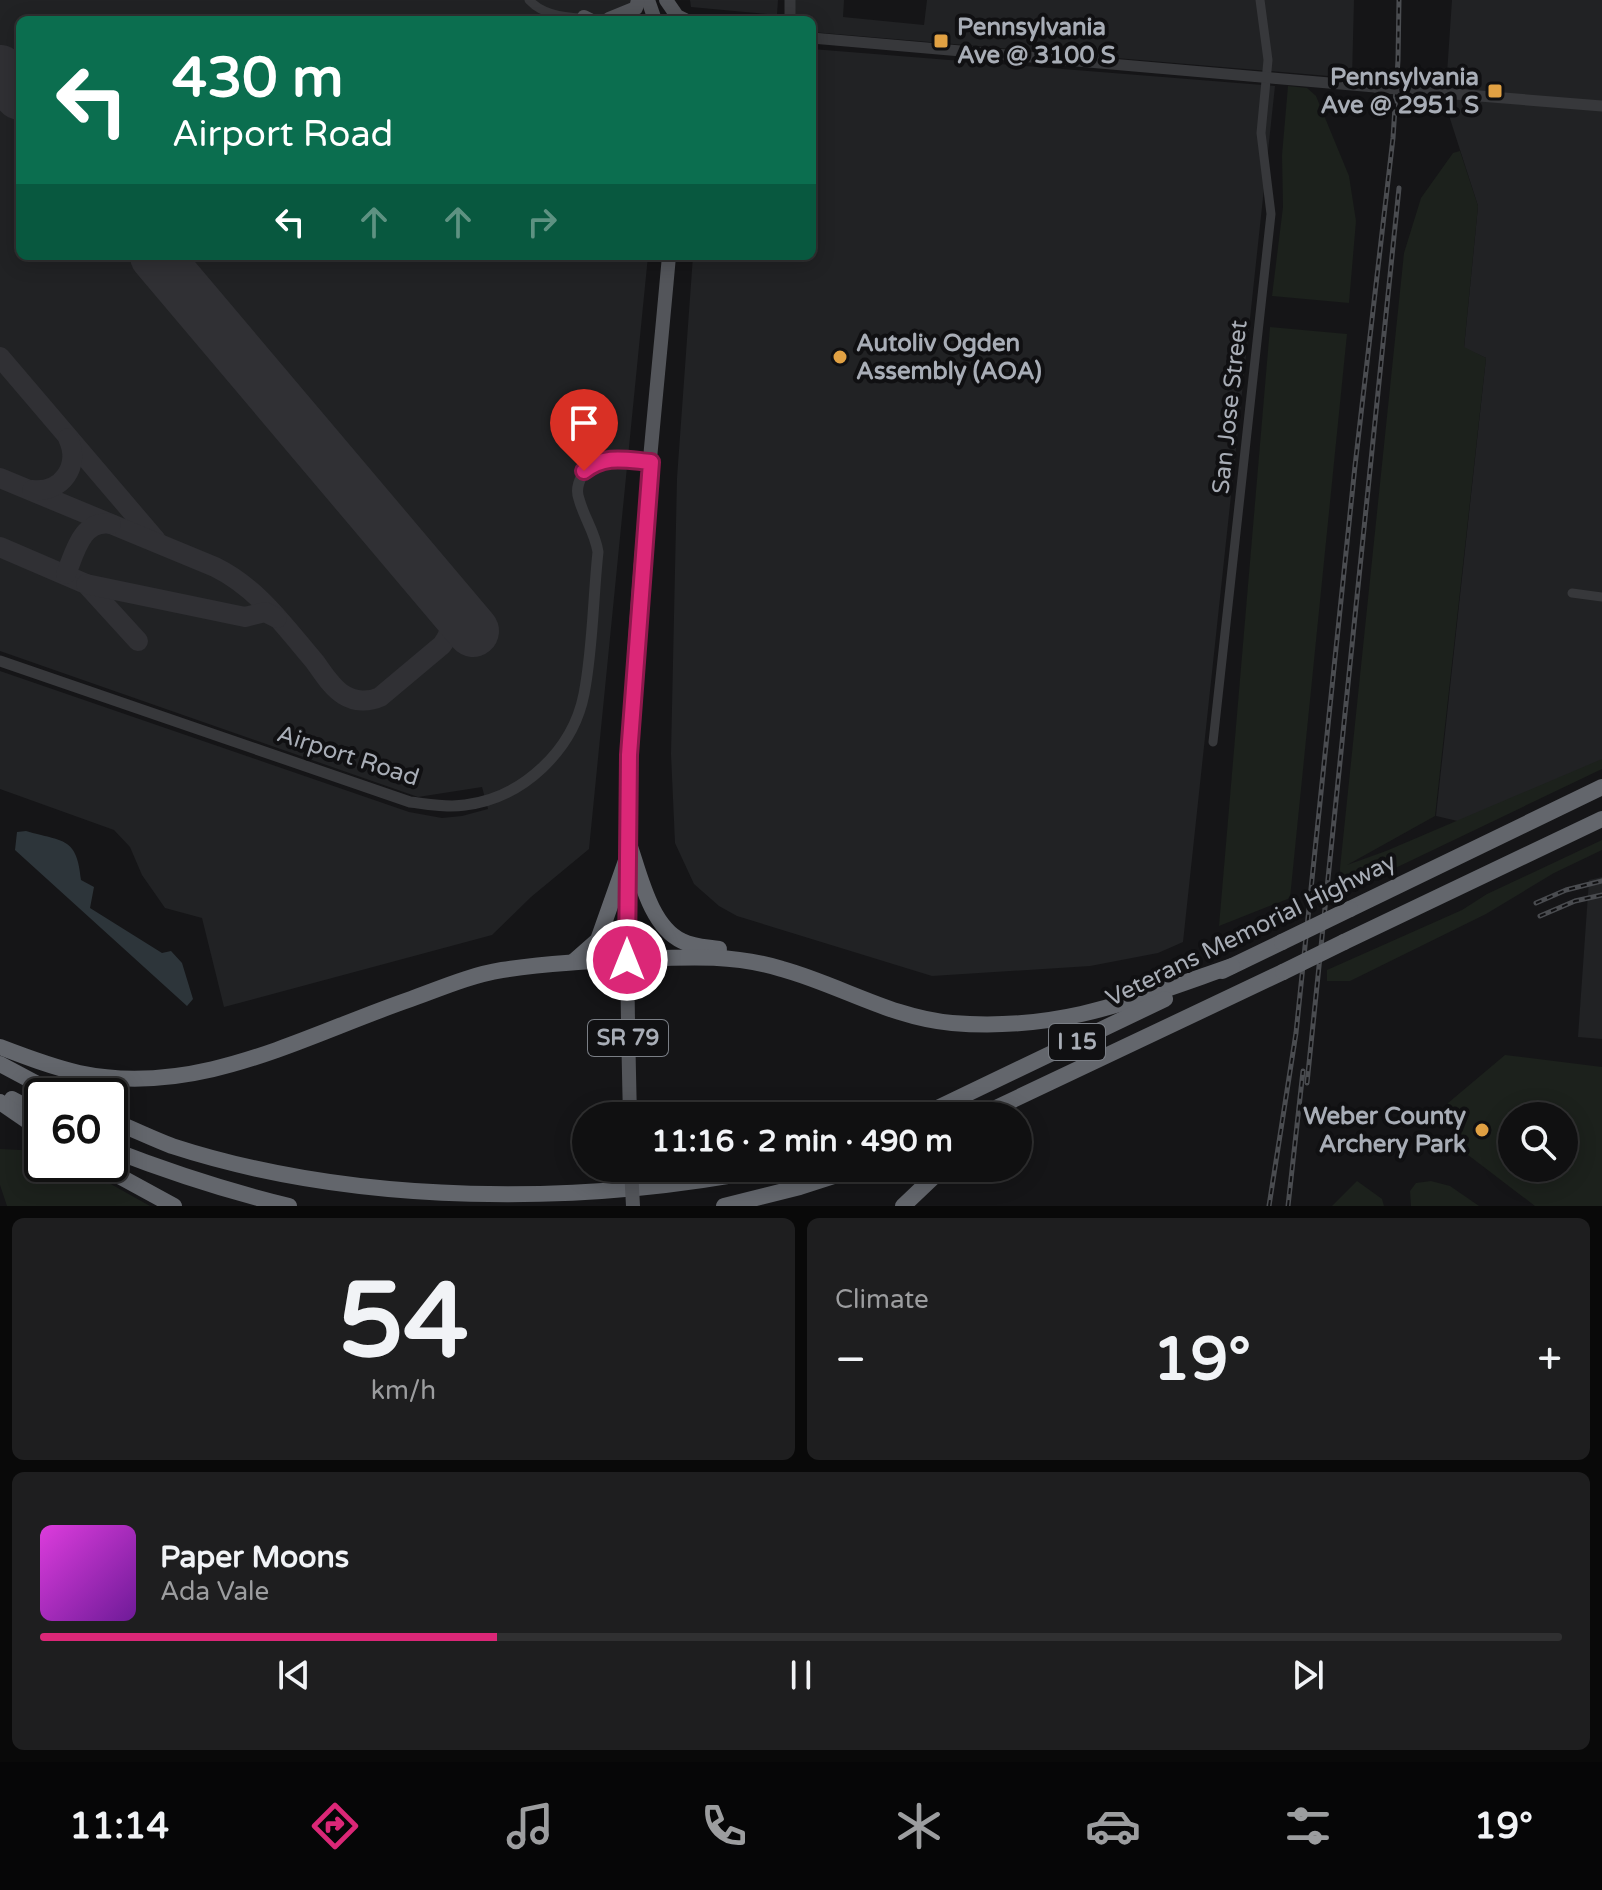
<!DOCTYPE html>
<html lang="en">
<head>
<meta charset="utf-8">
<style>
	:root { --surface:#101011; --page:#1e1e1f; --text:#f1f3f6; --muted:#9c9d9f; --line:#303031; --accent:#db2777 }
	body { margin:0; font-family:"Varela Round",sans-serif; background:var(--page); color:var(--text); height:100vh; display:flex; flex-direction:column; font-size:30px; white-space:nowrap }
	* { box-sizing:border-box; margin:0 }
	p { font-size:26px; color:var(--muted) }
	.icon { flex:none; width:44px; height:44px; fill:none; stroke:currentColor; stroke-width:2; stroke-linecap:round; stroke-linejoin:round }
	.map { position:relative; height:1206px; overflow:hidden }
	.sheet { display:flex; flex-direction:column; gap:12px; padding:12px; background:#090909; flex:1 }
	.sheet>* { flex:none }
	.hud { position:absolute; left:16px; top:16px; width:800px; height:244px; border-radius:12px; box-shadow:0 4px 20px #0003,0 0 0 2px var(--line); background:#0b6e4f; color:#fff; overflow:hidden }
	.controls { position:absolute; left:1498px; top:1102px; display:grid; gap:16px }
	.controls a { display:grid; place-items:center; width:80px; height:80px; border-radius:50%; background:var(--surface); box-shadow:0 4px 20px #0003,0 0 0 2px var(--line); font-size:40px }
	.speed { position:absolute; left:24px; top:1078px; display:flex; gap:16px; font-size:40px; font-weight:700; text-align:center }
	.speed>* { display:grid; place-content:center; width:104px; height:104px; border-radius:50%; background:var(--surface); box-shadow:0 4px 20px #0003,0 0 0 2px var(--line); line-height:1 }
	.speed .limit { border:4px solid #111; border-radius:12px; background:#fff; color:#111 }
	.pin { position:absolute; display:grid; place-items:center; width:68px; height:68px; color:#fff; margin:-82px -34px; border-radius:50% 50% 50% 0; rotate:-45deg; box-shadow:0 0 8px #0007 }
	.pin .icon { rotate:45deg }
	.me { position:absolute; width:88px; margin:-44px; rotate:0deg; stroke-linejoin:round; filter:drop-shadow(0 0 6px #0008) }
	.turn { display:flex; align-items:center; gap:28px; height:168px; padding:0 24px; font-size:36px }
	.turn .icon { width:104px; height:104px; stroke-width:2.5 }
	.turn b { display:block; font-size:56px; line-height:68px }
	.lanes { display:flex; align-items:center; height:76px; padding:0 24px; background:#0003; justify-content:center; gap:40px; direction:ltr }
	.lanes .off { opacity:.35 }
	.big { font-size:60px; font-weight:800; line-height:1.1 }
	.sheet .tile { flex:1; display:flex; flex-direction:column; justify-content:center; gap:12px; min-width:0; padding:0 28px; border-radius:12px; background:var(--page) }
	.sheet .dial { align-items:center; gap:0 }
	.dial b { font-size:104px; line-height:1 }
	.song { display:flex; align-items:center; gap:24px }
	.cover { width:96px; height:96px; border-radius:12px; background:linear-gradient(135deg,hsl(300 70% 55%),hsl(280 70% 35%)) }
	.played { height:8px; border-radius:4px; background:linear-gradient(90deg,var(--accent) 30%,var(--line) 30%) }
	.keys { display:flex; justify-content:space-around; direction:ltr }
	.heat { display:flex; justify-content:space-between; align-items:center; font-size:44px; direction:ltr }
	.sheet .tiles { flex:1; display:grid; gap:12px; grid-template-columns:1fr 1fr }
	.tile:last-child { grid-column:span 2 }
	.trip { position:absolute; left:572px; top:1102px; width:460px; height:80px; border-radius:40px; background:var(--surface); box-shadow:0 4px 20px #0003,0 0 0 2px var(--line); font-weight:800; line-height:80px; text-align:center }
	.tabs { display:flex; height:128px; justify-content:space-around; align-items:center; background:#060607; color:var(--muted) }
	.tabs .icon { width:56px; height:56px }
	.tabs .selected { color:var(--accent) }
	.tabs b { font-size:36px; color:var(--text) }
	.map>svg:first-child { display:block }
	.built { fill:#212224 }
	.green { fill:#1c211c; fill-rule:evenodd }
	.water { fill:#2d353a }
	.lines { fill:none; stroke-linecap:round; stroke-linejoin:round }
	.taxiway { stroke:#303034; stroke-width:20 }
	.runway { stroke:#303034; stroke-width:52 }
	.minor { stroke:#37383b; stroke-width:9 }
	.tertiary { stroke:#37383b; stroke-width:11 }
	.primary { stroke:#53555a; stroke-width:14 }
	.motorway { stroke:#63666c; stroke-width:16 }
	.rail-casing { stroke:#4a4c50; stroke-width:5 }
	.rail { stroke:#101012; stroke-width:2; stroke-dasharray:6; stroke-linecap:butt }
	.tertiary-bridge { stroke:#37383b; stroke-width:11 }
	.primary-bridge { stroke:#53555a; stroke-width:14 }
	.motorway-bridge { stroke:#63666c; stroke-width:16 }
	.route-casing { stroke:#8e194d; stroke-width:20 }
	.route { stroke:#db2777; stroke-width:14 }
	.poi-dot { fill:#e1a143; stroke:#101012; stroke-width:3 }
	.labels { text-anchor:middle; dominant-baseline:central; stroke-width:8; stroke-linejoin:round; paint-order:stroke }
	.shield { fill:#101012; stroke:#7a7e85; stroke-width:2 }
	.shield-label { font-size:22px; font-weight:bold; fill:#a8adb6 }
	.poi-label { font-size:24px; font-weight:bold; fill:#a8adb6; stroke:#101012; text-anchor:start }
	.street-label { font-size:24px; fill:#a8adb6; stroke:#101012 }
</style>
</head>
<body>
<div class="map">
<svg width="1602" height="1206" viewBox="0 0 1602 1206">
	<rect width="100%" height="100%" fill="#151517"/>
	<g class="built">
		<polygon points="0,0 633,0 636,20 20,20 20,256 648,256 589,849 531,897 492,935 224,1007 202,918 165,908 142,875 130,847 114,830 0,789 0,671 409,812 442,818 462,816 488,809 482,787 418,797 0,651"/>
		<polygon points="690,0 778,0 777,15 691,7"/>
		<polygon points="794,0 844,0 843,17 924,25 927,0 1354,0 1352,78 812,32 812,20 795,20"/>
		<polygon points="1452,0 1602,0 1602,762 1462,822 1436,816 1486,358 1464,348 1478,206 1445,103"/>
		<polygon points="812,49 1275,86 1183,942 1158,953 1090,966 932,976 737,916 719,906 694,884 675,843 671,754 677,478 693,256 812,256"/>
		<polygon points="1602,877 1602,1039 1578,1037 1589,880"/>
	</g>
	<g class="green">
		<polygon points="1288,86 1307,88 1316,96 1349,176 1356,221 1349,303 1272,296 1283,207 1282,155"/>
		<polygon points="1460,151 1478,206 1464,347 1486,358 1435,816 1347,865 1386,851 1602,759 1602,769 1341,894 1340,868 1404,253 1421,198 1453,153"/>
		<polygon points="1270,327 1347,334 1290,898 1219,926"/>
		<polygon points="1602,840 1602,850 1554,873 1486,914 1350,981 1327,981 1327,970 1462,910 1487,894"/>
		<path d="M 1505,1055 L 1602,1067 L 1602,1206 L 1535,1206 L 1455,1145 L 1448,1103 ZM 1564,1116 L 1564,1168 L 1512,1168 L 1512,1116 Z"/>
		<polygon points="0,1149 42,1151 42,1164 75,1164 150,1206 7,1206 0,1185"/>
		<polygon points="1357,1181 1382,1199 1384,1206 1332,1206"/>
		<polygon points="1431,1181 1450,1186 1479,1206 1411,1206 1410,1191 1416,1183"/>
	</g>
	<path class="water" d="M 26,831 C 64,842 77,837 81,880 L 94,887 L 90,908 L 162,953 L 171,951 L 182,963 L 193,999 L 187,1006 L 15,850 L 17,832 Z"/>
	<g class="lines">
		<g class="taxiway">
			<polyline points="0,357 156,540"/>
			<path d="M 0,478 L 215,567 C 258,588 285,627 315,662 C 323,673 332,688 344,695 C 355,702 369,702 380,697 L 442,645 C 454,629 454,613 443,596"/>
			<path d="M 32,490 C 62,493 81,466 68,438"/>
			<polyline points="0,547 86,584 138,641"/>
			<path d="M 66,574 C 75,552 82,519 111,524"/>
			<polyline points="86,584 245,617 265,612 277,618"/>
		</g>
		<g class="runway">
			<polyline points="0,71 20,94"/>
			<polyline points="156,256 473,631"/>
		</g>
		<g class="minor">
			<path d="M 529,0 C 549,22 587,17 614,20"/>
			<polyline points="1572,593 1602,597"/>
			<polyline points="1213,742 1271,214 1261,133 1268,60 1260,0"/>
		</g>
		<g class="tertiary">
			<polyline points="790,20 790,0"/>
			<polyline points="812,38 1375,87"/>
			<polyline points="1442,93 1602,106"/>
			<path d="M 0,661 L 410,802 C 428,804 447,808 465,805 C 523,798 573,750 584,694 C 593,648 593,598 598,552 C 595,532 584,518 579,499 C 576,491 578,483 582,476 C 595,452 629,460 651,462"/>
		</g>
		<g class="primary">
			<polyline points="648,0 655,20"/>
			<polyline points="666,0 677,16 685,20"/>
			<polyline points="584,17 590,20"/>
			<polyline points="609,19 636,8 638,0"/>
			<path d="M 630,1116 C 627,997 625,877 629,758 C 635,591 654,423 669,256"/>
		</g>
		<g class="motorway">
			<path d="M 627,838 C 639,870 649,926 682,941 C 693,947 706,947 719,949"/>
			<polyline points="1350,909 1602,787"/>
			<polyline points="1344,942 1602,819"/>
			<polyline points="573,962 598,940 627,858"/>
			<polyline points="1222,971 1282,942"/>
			<path d="M 0,1047 C 26,1057 52,1067 79,1073 C 197,1098 303,1036 411,999 C 441,988 471,975 502,970 C 547,963 592,961 636,959 C 686,957 734,954 782,969 C 840,985 892,1018 952,1023 C 1059,1032 1134,1000 1232,966"/>
			<polyline points="0,1064 60,1096"/>
			<polyline points="12,1099 42,1115"/>
			<polyline points="0,1102 42,1131"/>
			<polyline points="921,1116 1165,999"/>
			<polyline points="979,1116 1283,972"/>
			<path d="M 110,1120 C 131,1128 151,1138 172,1146 C 357,1206 583,1206 772,1168"/>
			<path d="M 110,1149 C 169,1172 227,1191 289,1206"/>
			<polyline points="97,1164 174,1206"/>
			<polyline points="724,1206 800,1187 859,1168"/>
			<polyline points="903,1206 943,1168"/>
		</g>
		<defs>
			<g id="rail">
				<polyline points="1536,903 1566,890 1602,881"/>
				<polyline points="1540,916 1575,901 1602,895"/>
				<polyline points="1307,1083 1399,188"/>
				<polyline points="1269,1206 1296,1033 1355,466 1393,138 1398,60 1399,0"/>
				<polyline points="1288,1206 1303,1071"/>
			</g>
		</defs>
		<use href="#rail" class="rail-casing"/>
		<use href="#rail" class="rail"/>
		<polyline class="tertiary-bridge" points="1375,87 1442,93"/>
		<polyline class="primary-bridge" points="631,1168 633,1206"/>
		<g class="motorway-bridge">
			<polyline points="1282,942 1350,909"/>
			<polyline points="1283,972 1344,942"/>
		</g>
	</g>
	<g class="lines">
		<defs>
			<path id="route" d="M 584,471 C 605,454 626,460 651,462 L 629,755 L 627,960"/>
		</defs>
		<use href="#route" class="route-casing"/>
		<use href="#route" class="route"/>
	</g>
	<g class="poi-dot">
		<rect x="933" y="33" width="16" height="16" rx="4"/>
		<rect x="1487" y="83" width="16" height="16" rx="4"/>
		<circle cx="840" cy="357" r="8"/>
		<circle cx="1482" cy="1130" r="8"/>
	</g>
	<g class="labels">
		<g class="shield">
			<rect x="588" y="1020" width="80" height="36" rx="6"/>
			<rect x="1049" y="1024" width="56" height="36" rx="6"/>
		</g>
		<g class="shield-label">
			<text x="628" y="1038">SR 79</text>
			<text x="1077" y="1042">I 15</text>
		</g>
		<g class="poi-label">
			<text x="957" y="27">Pennsylvania<tspan x="957" dy="28">Ave @ 3100 S</tspan></text>
			<text x="1479" y="77" text-anchor="end">Pennsylvania<tspan x="1479" dy="28">Ave @ 2951 S</tspan></text>
			<text x="856" y="343">Autoliv Ogden<tspan x="856" dy="28">Assembly (AOA)</tspan></text>
			<text x="1466" y="1116" text-anchor="end">Weber County<tspan x="1466" dy="28">Archery Park</tspan></text>
		</g>
		<g class="street-label">
			<text transform="translate(1230 407) rotate(-84)">San Jose Street</text>
			<text transform="translate(348 756) rotate(18)">Airport Road</text>
			<text transform="translate(1251 930) rotate(-26)">Veterans Memorial Highway</text>
		</g>
	</g>
</svg>
<div class="controls">
<a><svg class="icon" aria-label="search" viewBox="0 0 24 24"><circle cx="10" cy="10" r="6"/><path d="M15 15l6 6"/></svg></a>
</div>
<div class="speed"><div class="limit">60</div></div>
<div class="pin" style="left:584px;top:471px;background:#d93025"><svg class="icon" aria-label="arrive" viewBox="0 0 24 24"><path d="M6 21V4h12l-3 4 3 4H6"/></svg></div>
<svg class="me" style="left:627px;top:960px" viewBox="-20 -20 40 40"><circle r="17" fill="#db2777" stroke="#fff" stroke-width="3"/><path d="M0-11L8 9 0 5-8 9z" fill="#fff"/></svg>
<div class="trip">11:16 · 2 min · 490 m</div>
<div class="hud">
<div class="turn"><svg class="icon" aria-label="left" viewBox="0 0 24 24"><path d="M17 20v-9H6M10 6l-5 5 5 5"/></svg><div><b>430 m</b>Airport Road</div></div>
<div class="lanes"><svg class="icon" aria-label="left" viewBox="0 0 24 24"><path d="M17 20v-9H6M10 6l-5 5 5 5"/></svg><svg class="icon off" aria-label="ahead" viewBox="0 0 24 24"><path d="M12 20V5M6 11l6-6 6 6"/></svg><svg class="icon off" aria-label="ahead" viewBox="0 0 24 24"><path d="M12 20V5M6 11l6-6 6 6"/></svg><svg class="icon off" aria-label="right" viewBox="0 0 24 24"><path d="M7 20v-9h11M14 6l5 5-5 5"/></svg></div>
</div>
</div>
<section class="sheet">
<div class="tiles">
<div class="tile dial"><b>54</b><p>km/h</p></div>
<div class="tile"><p>Climate</p>
<div class="heat"><a>−</a><b class="big">19°</b><a>+</a></div>
</div>
<div class="tile">
<div class="song"><i class="cover"></i><div><b>Paper Moons</b><p>Ada Vale</p></div></div>
<div class="played"></div>
<div class="keys"><svg class="icon" aria-label="previous" viewBox="0 0 24 24"><path d="M18 5L8 12l10 7zM5 5v14"/></svg><svg class="icon" aria-label="pause" viewBox="0 0 24 24"><path d="M8 5v14M16 5v14"/></svg><svg class="icon" aria-label="next" viewBox="0 0 24 24"><path d="M6 5l10 7-10 7zM19 5v14"/></svg></div>
</div>
</div>
</section>
<nav class="tabs">
<b>11:14</b>
<svg class="icon selected" aria-label="directions" viewBox="0 0 24 24"><path d="M12 3l9 9-9 9-9-9zM9 14v-3h6M13 9l2 2-2 2"/></svg>
<svg class="icon" aria-label="music" viewBox="0 0 24 24"><path d="M9 18V5l10-2v13"/><circle cx="6" cy="18" r="3"/><circle cx="16" cy="16" r="3"/></svg>
<svg class="icon" aria-label="phone" viewBox="0 0 24 24"><path d="M5 4h4l2 5-3 2q2 4 5 5l2-3 5 2v4C11 20 4 13 5 4z"/></svg>
<svg class="icon" aria-label="climate" viewBox="0 0 24 24"><path d="M12 3v18M4 7l16 10M4 17L20 7"/></svg>
<svg class="icon" aria-label="car" viewBox="0 0 24 24"><path d="M5 17H2v-5l4-1 3-4h7l3 4 3 1v5h-3M9 17h6M6 11h13"/><circle cx="7" cy="17" r="2"/><circle cx="17" cy="17" r="2"/></svg>
<svg class="icon" aria-label="filters" viewBox="0 0 24 24"><path d="M4 7h16M4 17h16"/><circle cx="9" cy="7" r="2"/><circle cx="15" cy="17" r="2"/></svg>
<b>19°</b>
</nav>
</body>
</html>
